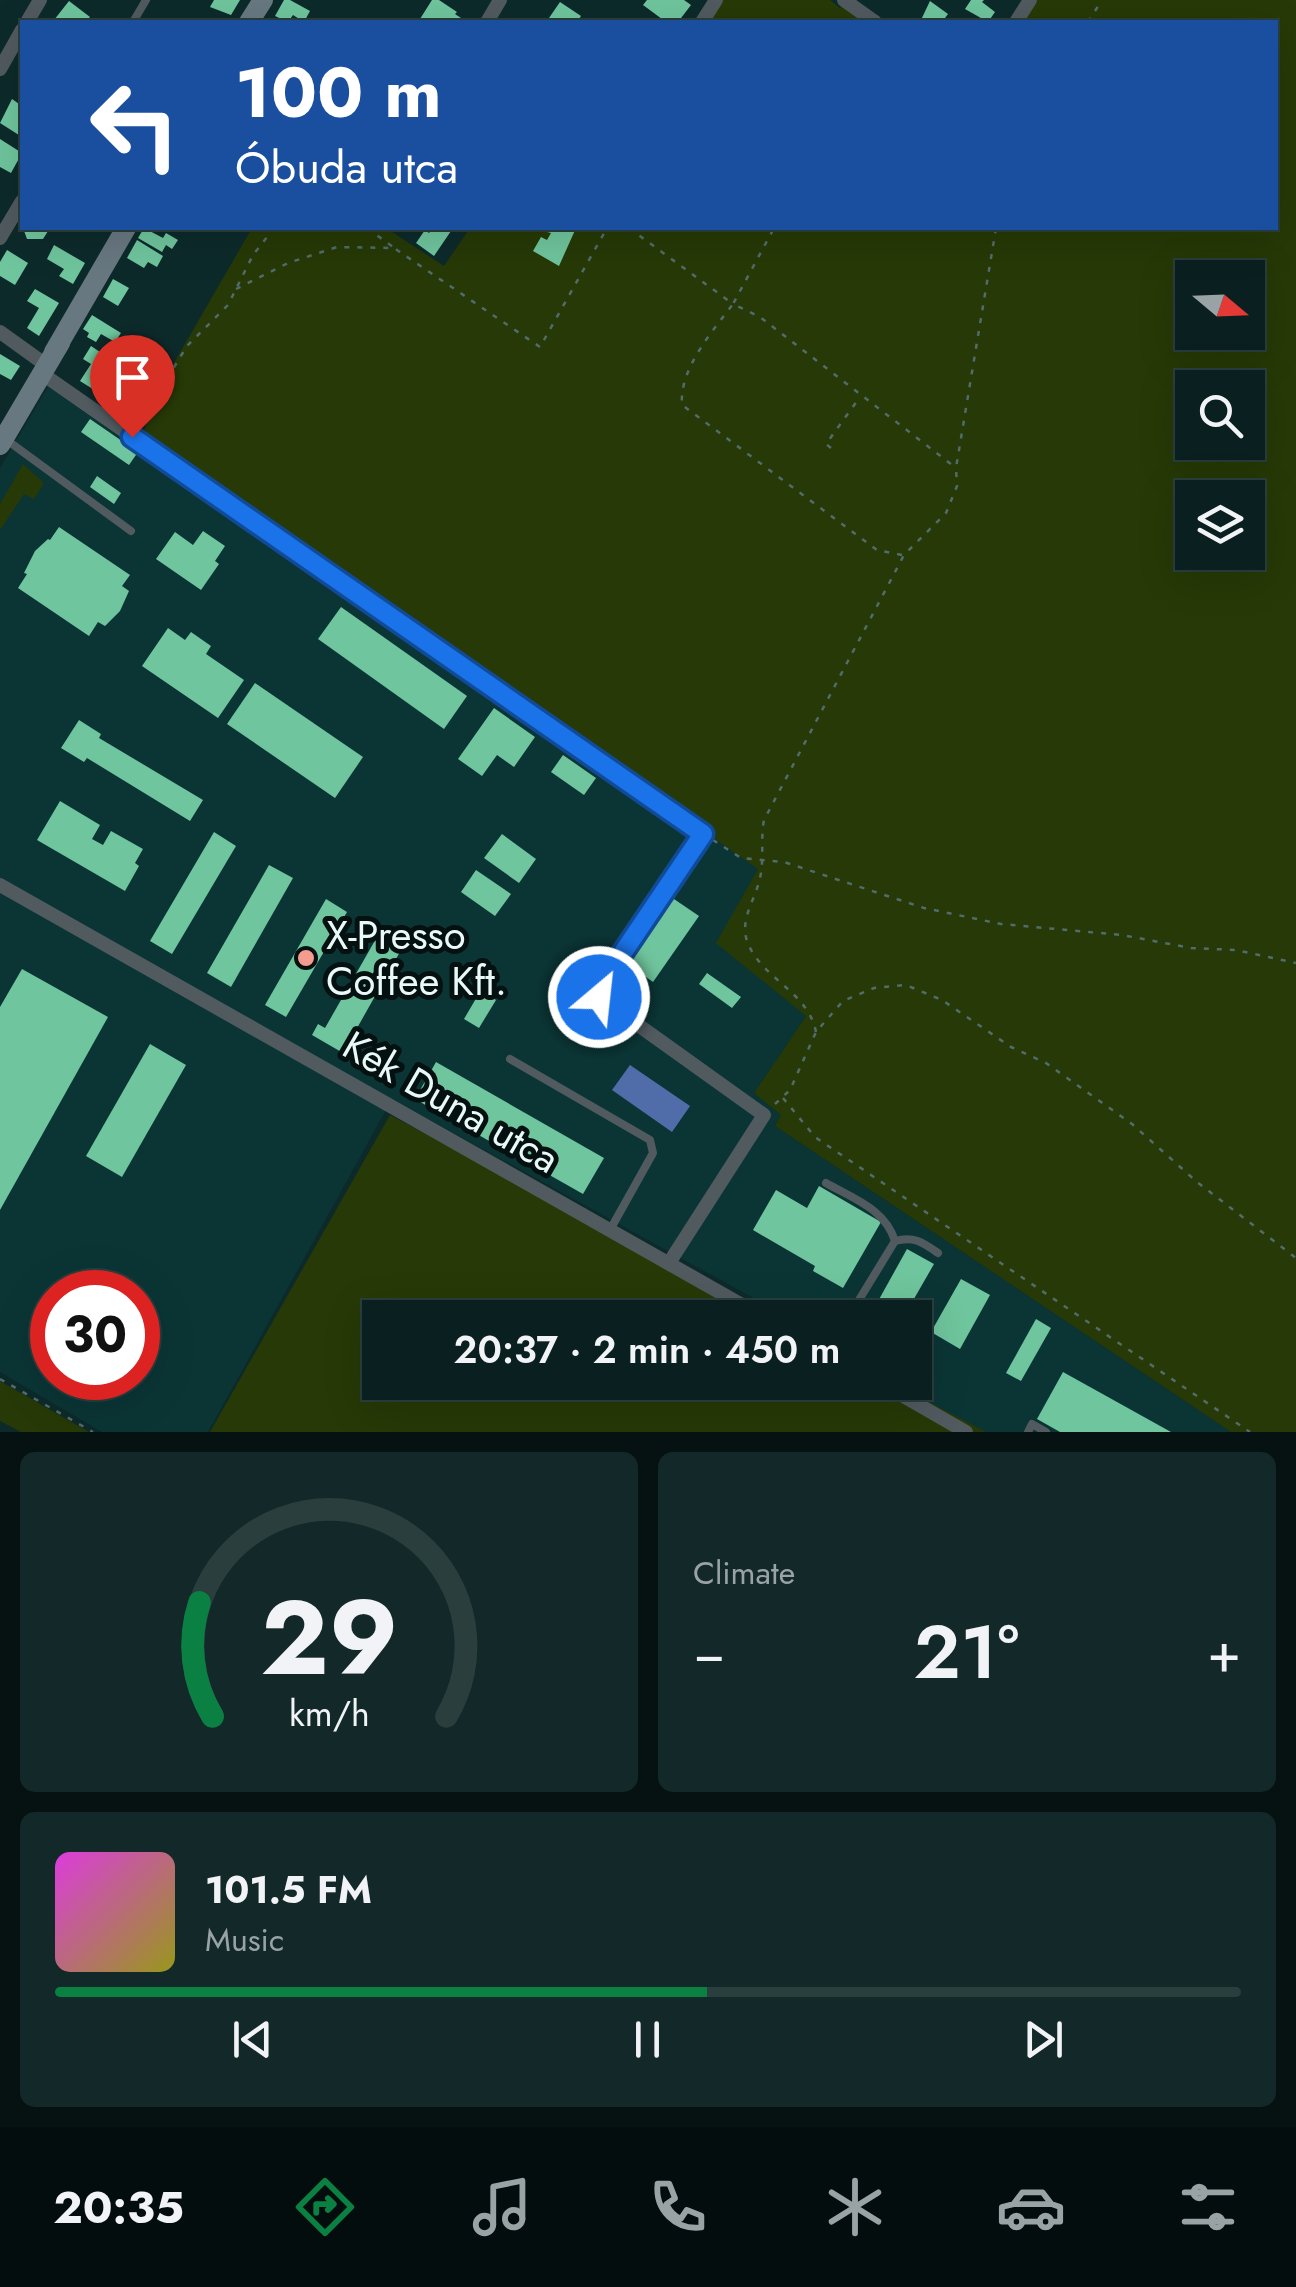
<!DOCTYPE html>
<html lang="en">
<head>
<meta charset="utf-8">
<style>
	:root { --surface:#0a2020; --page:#132829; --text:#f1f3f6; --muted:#99a3a5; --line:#2a3e3e; --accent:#0b8043 }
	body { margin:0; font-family:Jost,sans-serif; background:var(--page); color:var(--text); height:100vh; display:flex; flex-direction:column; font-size:38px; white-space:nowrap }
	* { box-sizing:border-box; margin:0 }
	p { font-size:32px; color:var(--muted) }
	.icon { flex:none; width:55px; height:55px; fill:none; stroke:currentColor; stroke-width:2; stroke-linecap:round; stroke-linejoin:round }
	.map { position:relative; height:1432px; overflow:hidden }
	.drawer { display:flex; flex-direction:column; gap:20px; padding:20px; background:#061212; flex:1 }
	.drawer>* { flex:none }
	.banner { position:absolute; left:20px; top:20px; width:1258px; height:210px; border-radius:0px; box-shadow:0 10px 40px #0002,0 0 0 2px var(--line); background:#1a4fa0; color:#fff; overflow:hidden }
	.needle { width:65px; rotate:109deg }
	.tools { position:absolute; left:1175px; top:260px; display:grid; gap:20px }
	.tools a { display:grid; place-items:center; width:90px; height:90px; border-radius:0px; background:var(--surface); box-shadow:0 10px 40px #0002,0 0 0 2px var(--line); font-size:50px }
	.speed { position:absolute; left:30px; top:1270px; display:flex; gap:20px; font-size:50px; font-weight:700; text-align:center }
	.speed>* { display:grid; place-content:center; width:130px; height:130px; border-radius:50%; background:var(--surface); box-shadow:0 10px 40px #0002,0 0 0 2px var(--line); line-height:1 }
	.speed .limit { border:15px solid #d22; background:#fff; color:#111 }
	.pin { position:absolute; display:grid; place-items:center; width:85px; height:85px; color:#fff; margin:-102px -42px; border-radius:50% 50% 50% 0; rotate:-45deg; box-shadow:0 0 10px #0007 }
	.pin .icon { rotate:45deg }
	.me { position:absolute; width:110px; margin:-55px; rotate:28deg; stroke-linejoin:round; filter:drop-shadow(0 0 8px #0008) }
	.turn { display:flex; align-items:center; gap:35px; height:210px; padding:0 50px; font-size:45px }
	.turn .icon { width:130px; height:130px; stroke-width:2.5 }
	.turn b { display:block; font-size:70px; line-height:85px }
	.big { font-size:75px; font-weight:600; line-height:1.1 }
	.drawer .card { flex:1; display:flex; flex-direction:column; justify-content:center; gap:15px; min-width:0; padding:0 35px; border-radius:15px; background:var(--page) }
	.drawer .dial { align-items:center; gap:0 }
	.dial svg { height:260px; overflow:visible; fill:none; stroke:var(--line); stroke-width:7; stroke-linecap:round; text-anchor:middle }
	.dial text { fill:var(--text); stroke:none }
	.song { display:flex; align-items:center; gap:30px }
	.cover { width:120px; height:120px; border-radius:15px; background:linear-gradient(135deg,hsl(300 70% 55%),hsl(60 70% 35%)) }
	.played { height:10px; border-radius:5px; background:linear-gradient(90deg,var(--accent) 55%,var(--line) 55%) }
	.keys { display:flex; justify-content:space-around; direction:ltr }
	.heat { display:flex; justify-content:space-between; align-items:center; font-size:55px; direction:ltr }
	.drawer .tiles { flex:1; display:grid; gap:20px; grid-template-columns:1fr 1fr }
	.card:last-child { grid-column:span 2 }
	.trip { position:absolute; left:362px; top:1300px; width:570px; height:100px; border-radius:0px; background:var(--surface); box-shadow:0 10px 40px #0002,0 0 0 2px var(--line); font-weight:600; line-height:100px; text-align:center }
	.tab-bar { display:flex; height:160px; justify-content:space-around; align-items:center; background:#040d0d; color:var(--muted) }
	.tab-bar .icon { width:70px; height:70px }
	.tab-bar .active { color:var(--accent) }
	.tab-bar b { font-size:45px; color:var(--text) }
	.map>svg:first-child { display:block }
	.built { fill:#0b3535; fill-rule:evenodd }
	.green { fill:#263906; fill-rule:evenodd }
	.water { fill:#506daa }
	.building { fill:#6fc59d }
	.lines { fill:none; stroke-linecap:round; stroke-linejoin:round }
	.path { stroke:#526b6b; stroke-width:2.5; stroke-dasharray:5 8; stroke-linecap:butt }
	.service { stroke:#505a5f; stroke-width:8 }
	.minor { stroke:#505a5f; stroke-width:14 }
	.secondary { stroke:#687881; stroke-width:20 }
	.route-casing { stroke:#114b97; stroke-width:25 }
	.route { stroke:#1a73e8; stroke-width:18 }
	.poi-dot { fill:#f59c91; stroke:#051010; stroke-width:4 }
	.labels { text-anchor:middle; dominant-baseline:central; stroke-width:10; stroke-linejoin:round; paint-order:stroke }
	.poi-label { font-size:40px; fill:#e8f9f8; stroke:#051010; text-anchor:start }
	.street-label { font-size:40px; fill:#e8f9f8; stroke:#051010 }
</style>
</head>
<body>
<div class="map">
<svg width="1296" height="1432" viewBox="0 0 1296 1432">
	<rect width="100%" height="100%" fill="#0d2a2a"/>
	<path class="built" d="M 48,387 L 298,558 L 764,867 L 806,1016 L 754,1093 L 781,1115 L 775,1126 L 1231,1432 L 828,1432 L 856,1383 L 915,1382 L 915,1318 L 788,1317 L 392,1099 L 208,1432 L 102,1432 L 0,1372 L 0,468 ZM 52,1292 L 138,1292 L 138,1378 L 52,1378 Z"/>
	<g class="green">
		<polygon points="722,0 830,0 840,8 843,3 865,22 708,22"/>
		<path d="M 1037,0 L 1296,0 L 1296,1432 L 1231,1432 L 775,1126 L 781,1115 L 754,1093 L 806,1016 L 716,943 L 758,869 L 307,554 L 291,538 L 141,437 L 150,416 L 145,413 L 252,228 L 386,228 L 444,266 L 470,228 L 1275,228 L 1275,22 L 1022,22 ZM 1192,278 L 1248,278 L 1248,332 L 1192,332 ZM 1192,388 L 1248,388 L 1248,442 L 1192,442 ZM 1192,498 L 1248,498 L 1248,552 L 1192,552 Z"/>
		<polygon points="23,464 44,483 34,499 24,494 0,530 0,504"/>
		<polygon points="390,1115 771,1317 380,1318 380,1382 893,1383 986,1432 210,1432"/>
		<polygon points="0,1381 89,1432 21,1432 0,1421"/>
	</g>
	<polygon class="water" points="630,1065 690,1106 672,1132 612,1090"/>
	<g class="building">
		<polygon points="214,0 240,0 231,15 210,7"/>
		<polygon points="284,0 290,0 310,11 304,22 293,15 288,22 275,16"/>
		<polygon points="432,0 439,0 457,12 455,14 464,20 462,22 426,22 420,19"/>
		<polygon points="647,0 684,0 691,5 678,22 666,22 643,5"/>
		<polygon points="971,0 984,0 982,2 995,12 988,22 965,9"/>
		<polygon points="69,1 90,17 85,22 54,20"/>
		<polygon points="930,1 948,14 942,22 920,22"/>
		<polygon points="560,2 581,16 577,22 557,22 549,18"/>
		<polygon points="12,99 22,106 22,137 0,123"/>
		<polygon points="0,139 22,153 11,173 0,167"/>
		<polygon points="23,228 50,228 43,239 27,239"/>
		<polygon points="144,228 163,238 166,233 178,240 172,249 166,245 162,252 138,238"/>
		<polygon points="433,228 446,228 451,231 434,256 416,243 425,230 429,233"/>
		<polygon points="549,228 576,228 559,266 533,251 541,237 547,240 551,233 547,232"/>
		<polygon points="137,240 163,256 157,267 148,262 144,268 127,258"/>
		<polygon points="54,245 85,263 73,284 59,276 64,269 47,259"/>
		<polygon points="7,250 28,263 15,285 0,276 0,262"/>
		<polygon points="113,279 129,288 118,306 103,297"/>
		<polygon points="35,289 59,303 39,336 27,328 39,308 27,301"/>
		<polygon points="92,315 121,333 115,342 101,334 96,342 87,337 89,333 83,329"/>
		<polygon points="91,346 115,362 96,391 80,381 91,364 83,359"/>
		<polygon points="0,354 20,366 11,380 0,374"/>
		<polygon points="90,419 138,452 129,465 81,432"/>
		<polygon points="97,476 121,493 114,504 90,487"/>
		<polygon points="59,527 130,575 122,586 129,591 120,611 105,626 98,622 89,636 18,588 27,574 24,573 35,551 48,539 50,540"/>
		<polygon points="203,531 225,546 215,561 219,564 201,590 156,559 175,532 193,545"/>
		<polygon points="341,607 467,696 444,729 318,639"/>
		<polygon points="168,628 185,640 191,632 211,646 206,654 244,680 218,718 142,666"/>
		<polygon points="255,683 363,757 335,798 227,724"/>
		<polygon points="494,708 535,737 514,767 497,755 482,776 458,759"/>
		<polygon points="79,720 101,734 99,738 203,800 190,821 87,758 84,762 61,748"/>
		<polygon points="563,755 596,778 584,795 551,772"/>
		<polygon points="60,801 100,825 92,839 103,845 111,831 143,849 135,863 139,866 125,891 37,840"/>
		<polygon points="214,832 236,846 172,954 150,941"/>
		<polygon points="502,834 536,859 519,883 484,858"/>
		<polygon points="269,865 293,878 231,987 207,973"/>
		<polygon points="476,870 511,894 495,916 461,892"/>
		<polygon points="671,897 699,916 653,982 626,963"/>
		<polygon points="326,899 347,912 286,1017 265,1005"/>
		<polygon points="381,930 405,943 343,1053 312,1035 318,1024 325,1028"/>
		<polygon points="22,969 108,1017 0,1210 0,1007"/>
		<polygon points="707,973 741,997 732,1008 699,984"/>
		<polygon points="481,990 496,1000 479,1028 464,1019"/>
		<polygon points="150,1044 186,1065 122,1177 86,1156"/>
		<polygon points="436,1062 604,1158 583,1194 415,1099"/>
		<polygon points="819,1186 881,1222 843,1288 813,1271 815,1266 753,1230 776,1190 807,1208"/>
		<polygon points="907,1249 934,1264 903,1318 877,1303"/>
		<polygon points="961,1279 990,1295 960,1349 931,1332"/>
		<polygon points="1036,1319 1051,1328 1021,1381 1006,1373"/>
		<polygon points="1063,1372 1171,1432 1060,1432 1037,1419"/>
	</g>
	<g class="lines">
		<g class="path">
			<polyline points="1088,22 1102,0"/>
			<polyline points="367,228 393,247"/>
			<polyline points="629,228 733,304 774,228"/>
			<polyline points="236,289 288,263 337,247 394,248 540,347 607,228"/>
			<polyline points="140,423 187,346 228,305 253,255 274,228"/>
			<polyline points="831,448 826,444 860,397"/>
			<path d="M 902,555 L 877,550 L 682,405 C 679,369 712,332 733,304 L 760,317 L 956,468"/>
			<polyline points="713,840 741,858 784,862 924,908 1001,924 1122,935 1191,948 1236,950 1296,963"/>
			<path d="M 816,1032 C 808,991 761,979 747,941 C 740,920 754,901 759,882 C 765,862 760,840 764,820 L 904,555 L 946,513 L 957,486 L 956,468 L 996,228"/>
			<polyline points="783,1098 815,1137 1250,1432"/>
			<polyline points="775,1104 790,1090 816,1032 843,1001 874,988 906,985 942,1000 1011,1047 1046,1063 1132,1124 1197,1182 1296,1258"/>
			<polyline points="0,1379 93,1432"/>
		</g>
		<g class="service">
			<polyline points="133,22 146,0"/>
			<polyline points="8,441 131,531"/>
			<polyline points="510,1059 650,1140 653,1153 610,1230"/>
			<path d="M 826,1183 C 854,1199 885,1209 895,1241"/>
			<path d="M 848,1318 L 895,1241 C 914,1236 922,1242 938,1253"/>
			<polyline points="1028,1432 1032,1424 1046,1432"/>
		</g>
		<g class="minor">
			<polyline points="844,0 875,22"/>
			<polyline points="27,22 40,0"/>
			<polyline points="487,22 500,0"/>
			<polyline points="702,22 716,0"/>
			<polyline points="1016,22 1030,0"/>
			<polyline points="0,69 22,30"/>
			<polyline points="0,238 22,201"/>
			<polyline points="0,332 46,365"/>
			<polyline points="41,373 703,834 599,988 599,997 764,1115 669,1263"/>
			<polyline points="0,885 765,1318"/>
			<polyline points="879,1382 966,1432"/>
		</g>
		<g class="secondary">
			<polyline points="249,22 263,0"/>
			<polyline points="54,352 126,228"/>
			<polyline points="0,445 60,343"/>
		</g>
	</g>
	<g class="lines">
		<defs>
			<polyline id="route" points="132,437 703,834 599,988 599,997"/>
		</defs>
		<use href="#route" class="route-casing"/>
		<use href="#route" class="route"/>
	</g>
	<circle class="poi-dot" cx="306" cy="958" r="10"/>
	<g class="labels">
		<g class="poi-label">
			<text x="326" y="935">X-Presso<tspan x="326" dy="46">Coffee Kft.</tspan></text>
		</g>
		<g class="street-label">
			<text transform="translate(451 1102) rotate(30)">Kék Duna utca</text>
		</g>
	</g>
</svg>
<div class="tools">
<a><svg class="needle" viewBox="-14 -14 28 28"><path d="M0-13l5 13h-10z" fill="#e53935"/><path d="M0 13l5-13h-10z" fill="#99a3a5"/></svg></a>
<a><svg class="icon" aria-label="search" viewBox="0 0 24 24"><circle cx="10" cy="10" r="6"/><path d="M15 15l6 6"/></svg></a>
<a><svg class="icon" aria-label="layers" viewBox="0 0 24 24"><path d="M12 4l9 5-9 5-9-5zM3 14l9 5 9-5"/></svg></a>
</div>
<div class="speed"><div class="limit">30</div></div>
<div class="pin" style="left:132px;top:437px;background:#d93025"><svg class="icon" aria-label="arrive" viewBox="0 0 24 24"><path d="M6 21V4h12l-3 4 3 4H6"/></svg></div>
<svg class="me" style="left:599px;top:997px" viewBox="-20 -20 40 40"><circle r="17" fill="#1a73e8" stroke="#fff" stroke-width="3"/><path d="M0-11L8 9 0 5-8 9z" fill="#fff"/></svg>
<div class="trip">20:37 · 2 min · 450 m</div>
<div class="banner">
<div class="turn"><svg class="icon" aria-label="left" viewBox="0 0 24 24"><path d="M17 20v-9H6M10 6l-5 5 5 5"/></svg><div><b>100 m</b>Óbuda utca</div></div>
</div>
</div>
<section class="drawer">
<div class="tiles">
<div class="card dial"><svg viewBox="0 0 100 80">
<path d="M14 69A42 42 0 1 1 86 69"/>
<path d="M14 69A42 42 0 0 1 10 34" stroke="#0b8043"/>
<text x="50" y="56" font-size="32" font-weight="700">29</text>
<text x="50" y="72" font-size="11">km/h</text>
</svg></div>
<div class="card"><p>Climate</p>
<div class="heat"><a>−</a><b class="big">21°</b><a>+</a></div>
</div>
<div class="card">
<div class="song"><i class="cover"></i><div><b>101.5 FM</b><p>Music</p></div></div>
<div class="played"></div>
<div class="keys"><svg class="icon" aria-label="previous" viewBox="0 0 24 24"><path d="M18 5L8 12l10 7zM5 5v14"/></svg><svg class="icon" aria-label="pause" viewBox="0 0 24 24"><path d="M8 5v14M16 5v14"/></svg><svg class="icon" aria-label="next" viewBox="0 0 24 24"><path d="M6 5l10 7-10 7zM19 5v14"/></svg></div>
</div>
</div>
</section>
<nav class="tab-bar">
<b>20:35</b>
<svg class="icon active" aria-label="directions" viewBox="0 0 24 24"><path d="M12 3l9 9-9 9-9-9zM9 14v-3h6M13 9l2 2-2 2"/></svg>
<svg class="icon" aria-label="music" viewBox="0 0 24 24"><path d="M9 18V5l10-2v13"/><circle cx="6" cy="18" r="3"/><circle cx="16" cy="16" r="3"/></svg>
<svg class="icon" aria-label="phone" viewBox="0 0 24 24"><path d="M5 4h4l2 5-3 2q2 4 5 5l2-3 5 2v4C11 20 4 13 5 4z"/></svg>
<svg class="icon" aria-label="climate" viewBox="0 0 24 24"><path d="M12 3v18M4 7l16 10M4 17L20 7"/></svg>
<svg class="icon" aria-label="car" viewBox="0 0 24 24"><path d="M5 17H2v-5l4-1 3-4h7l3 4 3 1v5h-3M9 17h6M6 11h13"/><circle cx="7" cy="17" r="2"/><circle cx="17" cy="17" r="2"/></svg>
<svg class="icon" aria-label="filters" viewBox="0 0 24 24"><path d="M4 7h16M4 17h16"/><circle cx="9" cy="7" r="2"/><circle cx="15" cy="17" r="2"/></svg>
</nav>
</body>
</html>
